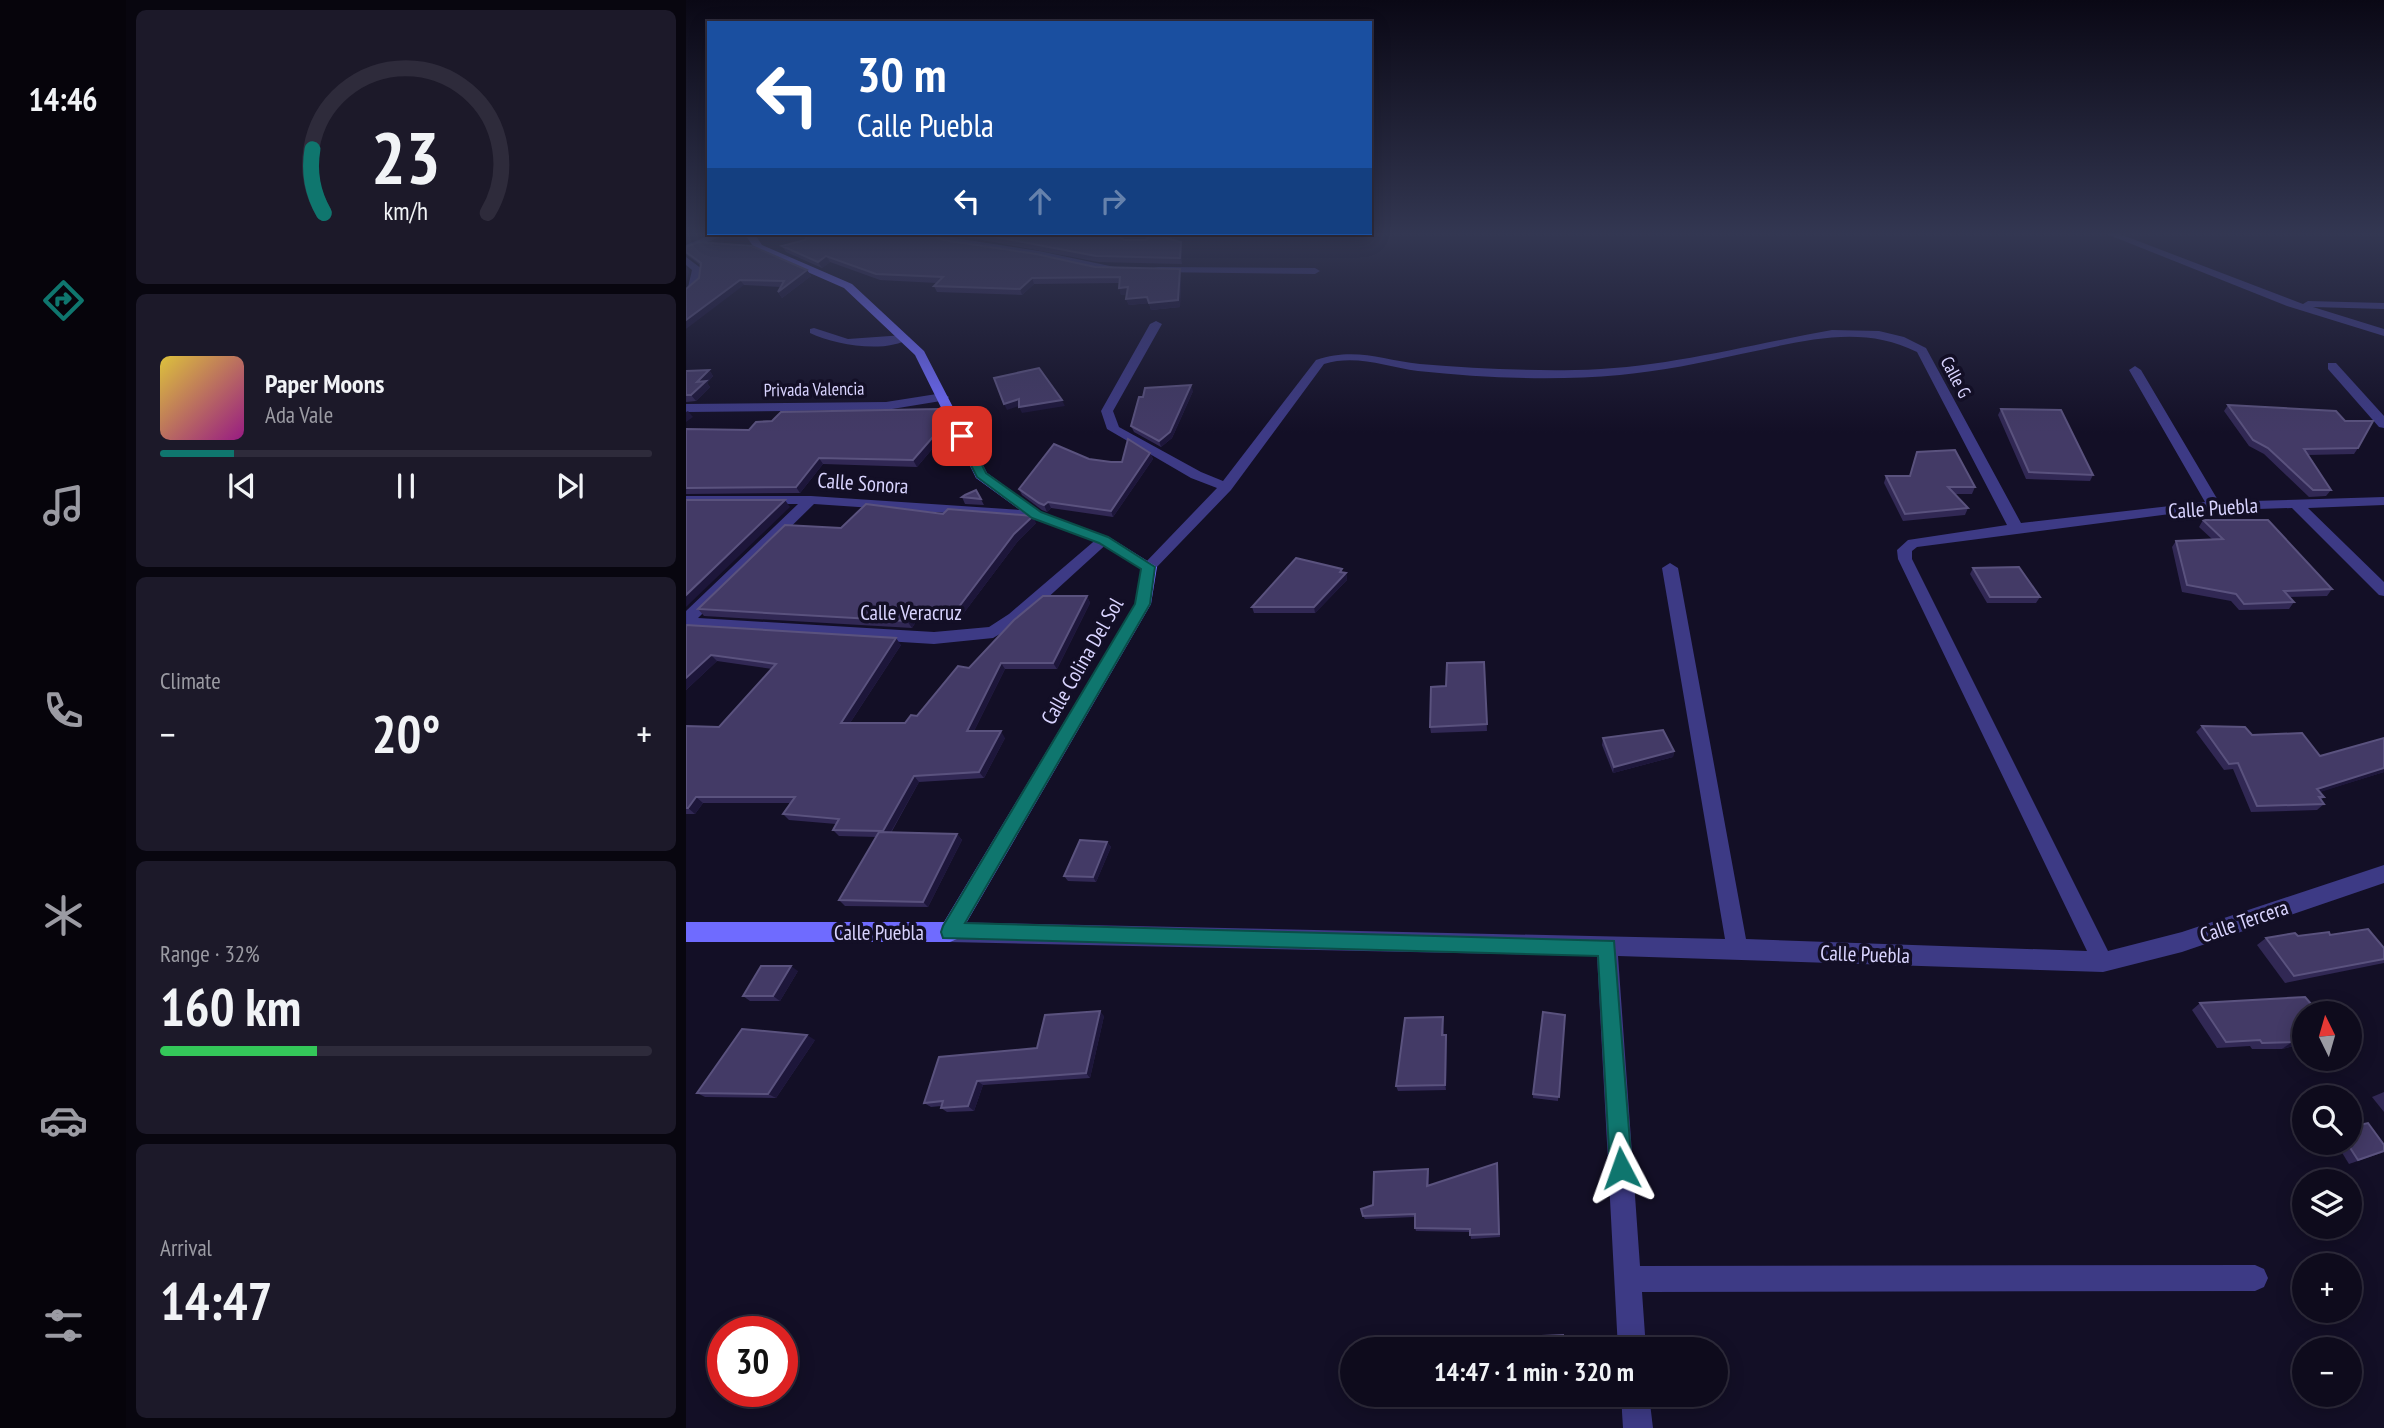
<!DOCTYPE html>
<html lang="en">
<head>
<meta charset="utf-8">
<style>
	:root { --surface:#0e0b1c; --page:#1c1929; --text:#f1f3f6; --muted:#9b9ba3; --line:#2e2b3b; --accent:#0f766e }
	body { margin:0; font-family:"PT Sans Narrow",sans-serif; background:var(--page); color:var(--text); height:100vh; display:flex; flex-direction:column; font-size:26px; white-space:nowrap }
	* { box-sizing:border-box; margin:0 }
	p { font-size:23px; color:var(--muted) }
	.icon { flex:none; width:38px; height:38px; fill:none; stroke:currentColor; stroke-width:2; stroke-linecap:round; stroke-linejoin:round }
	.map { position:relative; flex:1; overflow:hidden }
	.side { display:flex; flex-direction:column; gap:10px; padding:10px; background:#08060f; width:560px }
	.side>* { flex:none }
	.guide { position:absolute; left:21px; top:21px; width:665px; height:214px; border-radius:0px; box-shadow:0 4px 18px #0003,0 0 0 2px var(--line); background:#1a4fa0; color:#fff; overflow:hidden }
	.needle { width:46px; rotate:355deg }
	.tools { position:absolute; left:1606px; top:1001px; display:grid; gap:14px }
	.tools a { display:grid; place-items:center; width:70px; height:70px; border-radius:50%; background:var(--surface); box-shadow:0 4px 18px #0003,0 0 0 2px var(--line); font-size:35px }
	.speed { position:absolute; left:21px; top:1316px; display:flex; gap:14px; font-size:35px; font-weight:700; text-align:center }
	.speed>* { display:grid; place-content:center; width:91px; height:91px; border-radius:50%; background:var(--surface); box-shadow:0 4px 18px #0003,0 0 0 2px var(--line); line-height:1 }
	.speed .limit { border:10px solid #d22; background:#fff; color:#111 }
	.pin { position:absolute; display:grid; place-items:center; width:60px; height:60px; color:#fff; margin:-30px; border-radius:14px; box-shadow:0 4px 10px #0006 }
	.me { position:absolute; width:77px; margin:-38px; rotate:356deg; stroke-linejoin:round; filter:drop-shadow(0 0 5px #0008) }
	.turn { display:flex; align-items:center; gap:24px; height:147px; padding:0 35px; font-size:32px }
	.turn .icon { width:91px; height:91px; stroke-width:2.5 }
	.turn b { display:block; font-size:49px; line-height:60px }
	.lanes { display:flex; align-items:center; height:66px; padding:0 35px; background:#0003; justify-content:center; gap:35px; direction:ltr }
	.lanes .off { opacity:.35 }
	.big { font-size:52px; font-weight:600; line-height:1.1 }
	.side .card { flex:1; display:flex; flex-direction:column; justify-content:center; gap:10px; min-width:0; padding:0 24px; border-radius:10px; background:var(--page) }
	.side .dial { align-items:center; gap:0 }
	.dial svg { height:182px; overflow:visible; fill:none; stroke:var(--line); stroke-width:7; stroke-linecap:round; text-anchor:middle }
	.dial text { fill:var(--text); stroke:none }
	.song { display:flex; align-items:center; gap:21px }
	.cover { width:84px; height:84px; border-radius:10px; background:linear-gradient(135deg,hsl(50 70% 55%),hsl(310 70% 35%)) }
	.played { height:7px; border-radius:4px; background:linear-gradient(90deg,var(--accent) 15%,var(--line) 15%) }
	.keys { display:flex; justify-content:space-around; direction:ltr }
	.heat { display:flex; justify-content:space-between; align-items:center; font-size:38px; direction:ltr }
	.charge { height:10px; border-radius:5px; background:linear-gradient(90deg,#34c759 32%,var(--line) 0) }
	.trip { position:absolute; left:654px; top:1337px; width:388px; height:70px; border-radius:35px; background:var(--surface); box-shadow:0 4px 18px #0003,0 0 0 2px var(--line); font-weight:600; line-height:70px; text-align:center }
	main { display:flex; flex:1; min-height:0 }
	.tab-bar { display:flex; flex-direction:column; width:126px; justify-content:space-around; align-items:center; background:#06040b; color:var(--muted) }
	.tab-bar .icon { width:49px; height:49px }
	.tab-bar .on { color:var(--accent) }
	.tab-bar b { font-size:32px; color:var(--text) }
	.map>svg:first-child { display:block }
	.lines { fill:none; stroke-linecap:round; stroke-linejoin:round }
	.street { fill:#3d3a85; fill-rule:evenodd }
	.secondary { fill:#6f6bff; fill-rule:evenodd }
	.wall { fill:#312854 }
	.shaded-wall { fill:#1d163a }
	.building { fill:#433a66; stroke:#5a527e; stroke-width:2 }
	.route { fill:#0f766e; stroke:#0a4d48; stroke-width:2 }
	.labels { text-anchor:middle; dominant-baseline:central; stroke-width:7; stroke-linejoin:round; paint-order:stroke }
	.far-street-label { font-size:18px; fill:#d9d4ff; stroke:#130f26 }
	.street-label { font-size:21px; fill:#d9d4ff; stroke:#130f26 }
</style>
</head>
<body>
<main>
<nav class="tab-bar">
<b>14:46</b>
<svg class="icon on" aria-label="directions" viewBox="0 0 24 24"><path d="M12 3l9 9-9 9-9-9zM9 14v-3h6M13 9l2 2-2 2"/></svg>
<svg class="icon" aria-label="music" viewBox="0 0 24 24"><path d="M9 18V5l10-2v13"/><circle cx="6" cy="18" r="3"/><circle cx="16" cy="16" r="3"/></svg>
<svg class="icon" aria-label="phone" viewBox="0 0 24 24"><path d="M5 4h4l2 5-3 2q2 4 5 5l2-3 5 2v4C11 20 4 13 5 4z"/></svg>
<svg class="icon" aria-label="climate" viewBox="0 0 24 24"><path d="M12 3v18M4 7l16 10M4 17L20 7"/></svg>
<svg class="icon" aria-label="car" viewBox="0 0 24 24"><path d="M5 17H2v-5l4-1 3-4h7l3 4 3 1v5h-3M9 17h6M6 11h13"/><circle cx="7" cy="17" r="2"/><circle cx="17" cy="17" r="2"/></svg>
<svg class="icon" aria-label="filters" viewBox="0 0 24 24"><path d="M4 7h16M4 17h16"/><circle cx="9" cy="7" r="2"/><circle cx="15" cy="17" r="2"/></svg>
</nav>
<section class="side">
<div class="card dial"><svg viewBox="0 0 100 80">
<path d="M14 69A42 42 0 1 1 86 69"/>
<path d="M14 69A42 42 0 0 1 9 41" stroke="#0f766e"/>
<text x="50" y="56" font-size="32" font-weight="700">23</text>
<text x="50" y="72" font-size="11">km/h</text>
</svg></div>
<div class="card">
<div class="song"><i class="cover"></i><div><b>Paper Moons</b><p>Ada Vale</p></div></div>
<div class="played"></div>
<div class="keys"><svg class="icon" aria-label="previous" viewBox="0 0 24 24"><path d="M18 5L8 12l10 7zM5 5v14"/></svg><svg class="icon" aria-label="pause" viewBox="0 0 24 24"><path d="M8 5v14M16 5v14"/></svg><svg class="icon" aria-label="next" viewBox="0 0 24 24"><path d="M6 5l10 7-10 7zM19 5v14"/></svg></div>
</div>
<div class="card"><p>Climate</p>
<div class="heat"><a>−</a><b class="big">20°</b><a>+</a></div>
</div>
<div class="card"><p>Range · 32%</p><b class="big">160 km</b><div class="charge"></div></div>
<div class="card"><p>Arrival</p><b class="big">14:47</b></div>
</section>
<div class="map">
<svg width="1698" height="1428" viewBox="0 0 1698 1428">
	<rect width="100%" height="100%" fill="#130f26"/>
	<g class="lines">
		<g class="street">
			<polygon points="29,233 42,233 0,252 0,245"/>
			<path d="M 236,233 L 353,251 L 438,269 C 424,279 372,260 353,257 C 320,251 263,254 236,233 Z"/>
			<polygon points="1418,233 1431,233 1617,304 1622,301 1698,303 1698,309 1627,307 1698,329 1698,336 1601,306"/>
			<polygon points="0,257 16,269 15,282 0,296 6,270 0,265"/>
			<polygon points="472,267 629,268 634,271 629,274 468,272 468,268"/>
			<path d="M 470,321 L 476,324 L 427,411 L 433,427 L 515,472 L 537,481 L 630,360 C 670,347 695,360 734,364 C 785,368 838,371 889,370 C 976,369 1061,345 1146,330 L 1193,331 L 1218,337 L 1240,348 L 1335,523 L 1519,502 L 1443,370 L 1449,366 L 1455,370 L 1533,502 L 1698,497 L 1698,505 L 1622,508 L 1698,582 L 1698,596 L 1693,595 L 1606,508 L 1507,511 L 1231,547 L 1226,551 L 1226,559 L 1422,951 L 1496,932 L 1698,865 L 1698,883 L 1496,952 L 1417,972 L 932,956 L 954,1266 L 1569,1265 L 1578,1269 L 1582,1278 L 1578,1287 L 1569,1291 L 956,1292 L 960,1349 L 932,1349 L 911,956 L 264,942 L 257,939 L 253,932 L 257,925 L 264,922 L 1039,939 L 976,568 L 984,563 L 992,568 L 1060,939 L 1401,951 L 1212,559 L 1211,550 L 1222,540 L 1321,525 L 1231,352 C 1174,323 1114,342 1055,354 C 1015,363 975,371 934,375 C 868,381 798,378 732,371 C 700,367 671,354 638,364 L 545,490 L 468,570 L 463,572 L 455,567 L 458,564 L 531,488 L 505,478 L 421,429 L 415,411 L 464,324 Z"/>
			<path d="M 128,328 L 162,339 L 218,335 L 224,338 C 200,354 149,345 124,333 L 124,329 Z"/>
			<polygon points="1642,363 1650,363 1698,416 1698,428 1693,427 1642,369"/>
			<polygon points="257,393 263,397 261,400 200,410 0,412 0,404 200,402"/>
			<polygon points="0,496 125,496 350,511 357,515 350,519 128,504 12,618 248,632 303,627 323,614 413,537 418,535 425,540 335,622 307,638 248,644 0,629 0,611 112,504 0,504"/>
			<polygon points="935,1395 963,1395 967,1428 937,1428"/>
		</g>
		<polygon class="secondary" points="58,233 68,233 76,245 166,284 238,351 301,473 355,512 423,537 471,567 465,604 271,939 264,942 0,942 0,922 258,922 449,604 455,569 413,543 345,518 290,478 229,355 158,288 69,249"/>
	</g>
	<g class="wall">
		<polygon points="261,233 429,233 438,240 495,242 496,248 496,264 412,262"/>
		<polygon points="119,240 257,240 409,267 495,275 494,307 465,310 463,303 443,305 440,299 441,294 435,295 433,283 348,284 336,295 251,292 248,286 251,283 194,280 144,262 136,268 100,252 96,246"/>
		<polygon points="0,247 121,270 125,276 96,298 92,292 95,287 58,285 13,278 15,266 0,254"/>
		<polygon points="23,370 27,376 21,383 24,387 10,401 0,402 0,371"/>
		<polygon points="507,391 486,438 475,447 448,432 445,426"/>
		<polygon points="1542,405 1672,448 1668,454 1622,455 1645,490 1640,496 1623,497 1578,454 1563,446 1538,411"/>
		<polygon points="1315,409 1407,475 1404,481 1340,479 1312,415"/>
		<polygon points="0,429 63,430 263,429 231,467 137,464 114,493 0,494"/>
		<polygon points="464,453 467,459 427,517 365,508 361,512 356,510 336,495 333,489 403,459 425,462 436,462"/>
		<polygon points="1200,476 1289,487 1286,494 1268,494 1282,508 1279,515 1217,521 1198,483"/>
		<polygon points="290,490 298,505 279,504 276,497"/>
		<polygon points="257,514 350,523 332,541 274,618 233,617 226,628 18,616 12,609 155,528"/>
		<polygon points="1517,520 1646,589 1641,596 1603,597 1608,602 1603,609 1553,610 1545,601 1496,592 1486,547 1490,541 1526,539 1513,527"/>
		<polygon points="1287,568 1354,597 1350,603 1301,603 1284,574"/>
		<polygon points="656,573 660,573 661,580 629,613 568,613 566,607"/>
		<polygon points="401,596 404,603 371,669 319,669 288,731 319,738 298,778 233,782 205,833 271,834 276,840 242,907 159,906 153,900 190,837 153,836 147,830 150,824 103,820 97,814 104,803 17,803 9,814 0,814 0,726 33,727 86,669 31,661 0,690 0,625 215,645 164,723 219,723 231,716 283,668"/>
		<polygon points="798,662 801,731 745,733 744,727 760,686"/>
		<polygon points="1516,726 1566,735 1634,756 1698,738 1698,772 1633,792 1638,797 1635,800 1638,804 1631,810 1565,812 1547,769 1538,770 1510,732"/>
		<polygon points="917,738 988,751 987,757 927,773 916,745"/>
		<polygon points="421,842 425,847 410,882 382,881 378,876"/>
		<polygon points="1644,935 1698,948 1698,963 1599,983 1571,945 1580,938"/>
		<polygon points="112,971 94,1001 64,1001 57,996"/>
		<polygon points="1514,1003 1619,1013 1619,1043 1596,1049 1566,1049 1564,1046 1531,1048 1506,1010"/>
		<polygon points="879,1015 872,1101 847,1098 847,1094"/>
		<polygon points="418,1016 404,1078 297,1085 288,1111 261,1112 255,1108 255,1106 245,1107 238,1103"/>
		<polygon points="757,1017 758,1035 760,1035 761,1040 760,1090 712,1091 710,1086"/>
		<polygon points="129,1040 90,1098 19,1097 11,1093"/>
		<polygon points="1698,1092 1698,1112 1686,1097"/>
		<polygon points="1650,1143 1664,1143 1698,1152 1663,1164"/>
		<polygon points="811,1163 814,1237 785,1239 784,1232 730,1231 729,1228 729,1217 679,1219 677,1216 687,1205 742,1169 743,1173 743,1186"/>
	</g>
	<g class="shaded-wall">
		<polygon points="495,242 496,248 496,264 494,258"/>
		<polygon points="140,256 144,262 136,268 132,262"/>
		<polygon points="0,266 3,271 0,284"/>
		<polygon points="494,269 495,275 494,307 465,310 463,303"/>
		<polygon points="121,270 125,276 96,298 92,292"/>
		<polygon points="346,278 348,284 336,295 334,289"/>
		<polygon points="54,280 58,285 0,329 0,320"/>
		<polygon points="442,287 444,294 435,295 433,288"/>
		<polygon points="461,297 463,303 443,305 440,299"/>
		<polygon points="23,370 27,376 21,383 24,387 10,401 5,395 11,382"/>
		<polygon points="505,385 507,391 486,438 475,447 473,441"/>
		<polygon points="333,399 336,405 321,410 318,404"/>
		<polygon points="376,400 379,406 336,413 333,407"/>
		<polygon points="252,409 263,429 231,467 227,460"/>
		<polygon points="2,411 7,417 0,422 0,412"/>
		<polygon points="464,453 467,459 427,517 425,511"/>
		<polygon points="133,458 137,464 114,493 110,487"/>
		<polygon points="99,500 104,507 0,607 0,595"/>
		<polygon points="362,502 365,508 361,512 358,505"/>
		<polygon points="347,516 350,523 332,541 274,618 269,612 328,534"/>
		<polygon points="660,573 661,580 629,613 628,607"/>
		<polygon points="401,596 404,603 371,669 367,663"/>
		<polygon points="228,610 233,617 226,628 221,621"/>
		<polygon points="210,638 215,645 160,729 155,723"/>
		<polygon points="25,655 31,661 0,690 0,678"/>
		<polygon points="315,663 319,669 285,737 281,731"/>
		<polygon points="315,731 319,738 298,778 293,772"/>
		<polygon points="988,751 987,757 927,773 928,767"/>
		<polygon points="1698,768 1698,772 1625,795 1631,789"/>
		<polygon points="228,776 233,782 202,837 197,831"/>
		<polygon points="10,797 17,803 9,814 2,808"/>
		<polygon points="271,834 276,840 242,907 237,902"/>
		<polygon points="421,842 425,847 410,882 407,877"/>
		<polygon points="105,966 112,971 94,1001 87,996"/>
		<polygon points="414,1011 418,1016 404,1078 400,1073"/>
		<polygon points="121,1035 129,1040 90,1098 82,1094"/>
		<polygon points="760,1035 761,1040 760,1090 759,1085"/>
		<polygon points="1619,1039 1619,1043 1596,1049 1606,1042"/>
		<polygon points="291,1081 297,1085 288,1111 282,1106"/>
	</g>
	<g class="building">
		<polygon points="123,233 242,233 257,240 350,254 409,267 494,269 492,300 463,303 461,297 440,299 442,287 433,288 434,277 346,278 334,289 248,286 257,277 190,274 140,256 132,262 96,246 119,240"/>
		<polygon points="289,233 429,233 438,240 460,240 465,234 495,242 494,258 410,256"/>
		<polygon points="13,242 66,246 121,270 92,292 98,281 54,280 0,320 0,289 13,278 15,263 0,252 0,247"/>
		<polygon points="353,368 376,400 333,407 333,399 318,404 308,378"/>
		<polygon points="23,370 11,382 20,381 5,395 0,395 0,371"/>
		<polygon points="505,385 484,432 473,441 445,426 453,397 457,397 459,388"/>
		<polygon points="1542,405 1650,411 1659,421 1687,421 1672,448 1618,449 1645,490 1627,490 1582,448 1567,440"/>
		<polygon points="252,409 259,423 227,460 133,458 110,487 0,488 0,429 63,430 70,422 86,421 95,412"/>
		<polygon points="1315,409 1375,410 1407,475 1343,472"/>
		<polygon points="442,439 464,453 425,511 362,502 358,505 353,503 333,489 368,444 403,459 425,462 436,462"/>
		<polygon points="1269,450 1289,487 1262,487 1282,508 1219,514 1200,476 1224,476 1231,452"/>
		<polygon points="290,490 295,499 276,497 279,495"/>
		<polygon points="0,500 99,500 0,595"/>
		<polygon points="180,504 257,514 262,509 347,516 328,534 269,612 228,610 221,621 12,609 99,525 155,528"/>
		<polygon points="1517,520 1582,520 1646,589 1598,591 1608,602 1558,604 1550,594 1501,585 1490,541 1537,539"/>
		<polygon points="610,558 656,569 654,572 660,573 628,607 566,607"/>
		<polygon points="1333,567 1354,597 1304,597 1287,568"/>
		<polygon points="357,596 401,596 367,663 315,663 281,731 315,731 293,772 228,776 197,831 147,830 153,819 97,814 109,797 10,797 2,808 0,808 0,726 33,727 90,664 25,655 0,678 0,625 210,638 155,723 219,723 225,715 231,716 272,666 283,668 328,620"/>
		<polygon points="798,662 801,724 744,727 745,687 760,686 761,663"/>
		<polygon points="1516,726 1559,727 1566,735 1616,733 1634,756 1698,738 1698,768 1631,789 1638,797 1633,797 1638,804 1571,806 1552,763 1543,764"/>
		<polygon points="977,730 988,751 928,767 917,738"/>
		<polygon points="193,832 271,834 237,902 153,900"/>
		<polygon points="394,840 421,842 407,877 378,876"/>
		<polygon points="1682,929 1698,948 1698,959 1608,976 1580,938 1609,933 1612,936 1643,932 1644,935"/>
		<polygon points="75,966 105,966 87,996 57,996"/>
		<polygon points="1619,997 1633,1013 1619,1013 1619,1039 1606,1042 1576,1043 1574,1040 1540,1042 1514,1003"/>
		<polygon points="414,1011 400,1073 291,1081 282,1106 255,1108 257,1101 238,1103 253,1057 351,1048 359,1015"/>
		<polygon points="857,1012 879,1015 873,1097 847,1094"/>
		<polygon points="757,1017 756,1035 760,1035 759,1085 710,1086 719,1018"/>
		<polygon points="56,1029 121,1035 82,1094 11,1093"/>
		<polygon points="1682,1123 1698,1145 1698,1151 1672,1160 1661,1143 1664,1143 1664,1127"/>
		<polygon points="811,1163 813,1234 784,1235 784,1229 729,1228 729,1214 677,1216 675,1209 687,1205 688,1172 742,1169 741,1186"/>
		<polygon points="877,1335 877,1349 830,1349 830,1337"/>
	</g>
	<linearGradient id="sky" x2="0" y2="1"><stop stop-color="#0a0815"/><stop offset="0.54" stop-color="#333752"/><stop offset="1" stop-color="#333752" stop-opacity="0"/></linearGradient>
	<rect width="1698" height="433" fill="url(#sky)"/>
	<polygon class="route" points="272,433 280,433 300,473 355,512 422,537 469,567 464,604 279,923 928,941 946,1168 943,1176 935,1180 927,1176 924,1168 912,956 257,938 255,932 257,926 449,604 455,569 413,543 346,518 291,477 270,436"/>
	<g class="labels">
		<g class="far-street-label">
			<text transform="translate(1270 377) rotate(62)">Calle G</text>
			<text transform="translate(128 389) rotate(-1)">Privada Valencia</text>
		</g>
		<g class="street-label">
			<text transform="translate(177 483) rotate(4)">Calle Sonora</text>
			<text transform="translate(1527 508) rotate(-4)">Calle Puebla</text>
			<text x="225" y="612">Calle Veracruz</text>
			<text transform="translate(396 661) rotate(-60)">Calle Colina Del Sol</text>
			<text transform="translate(1558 921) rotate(-19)">Calle Tercera</text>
			<text x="193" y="932">Calle Puebla</text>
			<text transform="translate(1179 954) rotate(2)">Calle Puebla</text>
		</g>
	</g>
</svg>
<div class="tools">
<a><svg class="needle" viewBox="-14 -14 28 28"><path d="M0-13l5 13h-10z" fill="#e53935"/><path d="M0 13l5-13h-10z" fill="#9b9ba3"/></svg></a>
<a><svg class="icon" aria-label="search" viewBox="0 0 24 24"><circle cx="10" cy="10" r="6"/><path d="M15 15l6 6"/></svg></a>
<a><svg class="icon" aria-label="layers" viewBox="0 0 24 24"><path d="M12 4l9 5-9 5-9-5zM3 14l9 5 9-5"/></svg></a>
<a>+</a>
<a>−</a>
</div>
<div class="speed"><div class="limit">30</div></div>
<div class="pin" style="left:276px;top:436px;background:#d93025"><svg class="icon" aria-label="arrive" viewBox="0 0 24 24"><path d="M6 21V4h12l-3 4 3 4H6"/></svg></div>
<svg class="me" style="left:935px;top:1168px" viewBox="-20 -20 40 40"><path d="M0-17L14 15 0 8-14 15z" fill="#0f766e" stroke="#fff" stroke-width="4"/></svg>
<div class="trip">14:47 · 1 min · 320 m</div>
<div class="guide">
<div class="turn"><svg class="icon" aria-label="left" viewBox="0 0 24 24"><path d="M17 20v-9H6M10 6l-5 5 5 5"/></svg><div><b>30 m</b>Calle Puebla</div></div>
<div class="lanes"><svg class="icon" aria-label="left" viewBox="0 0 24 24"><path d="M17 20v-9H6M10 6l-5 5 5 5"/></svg><svg class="icon off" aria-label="ahead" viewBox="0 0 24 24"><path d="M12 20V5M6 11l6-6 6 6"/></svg><svg class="icon off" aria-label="right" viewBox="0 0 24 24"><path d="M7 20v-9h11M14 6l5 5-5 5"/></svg></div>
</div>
</div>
</main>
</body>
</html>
